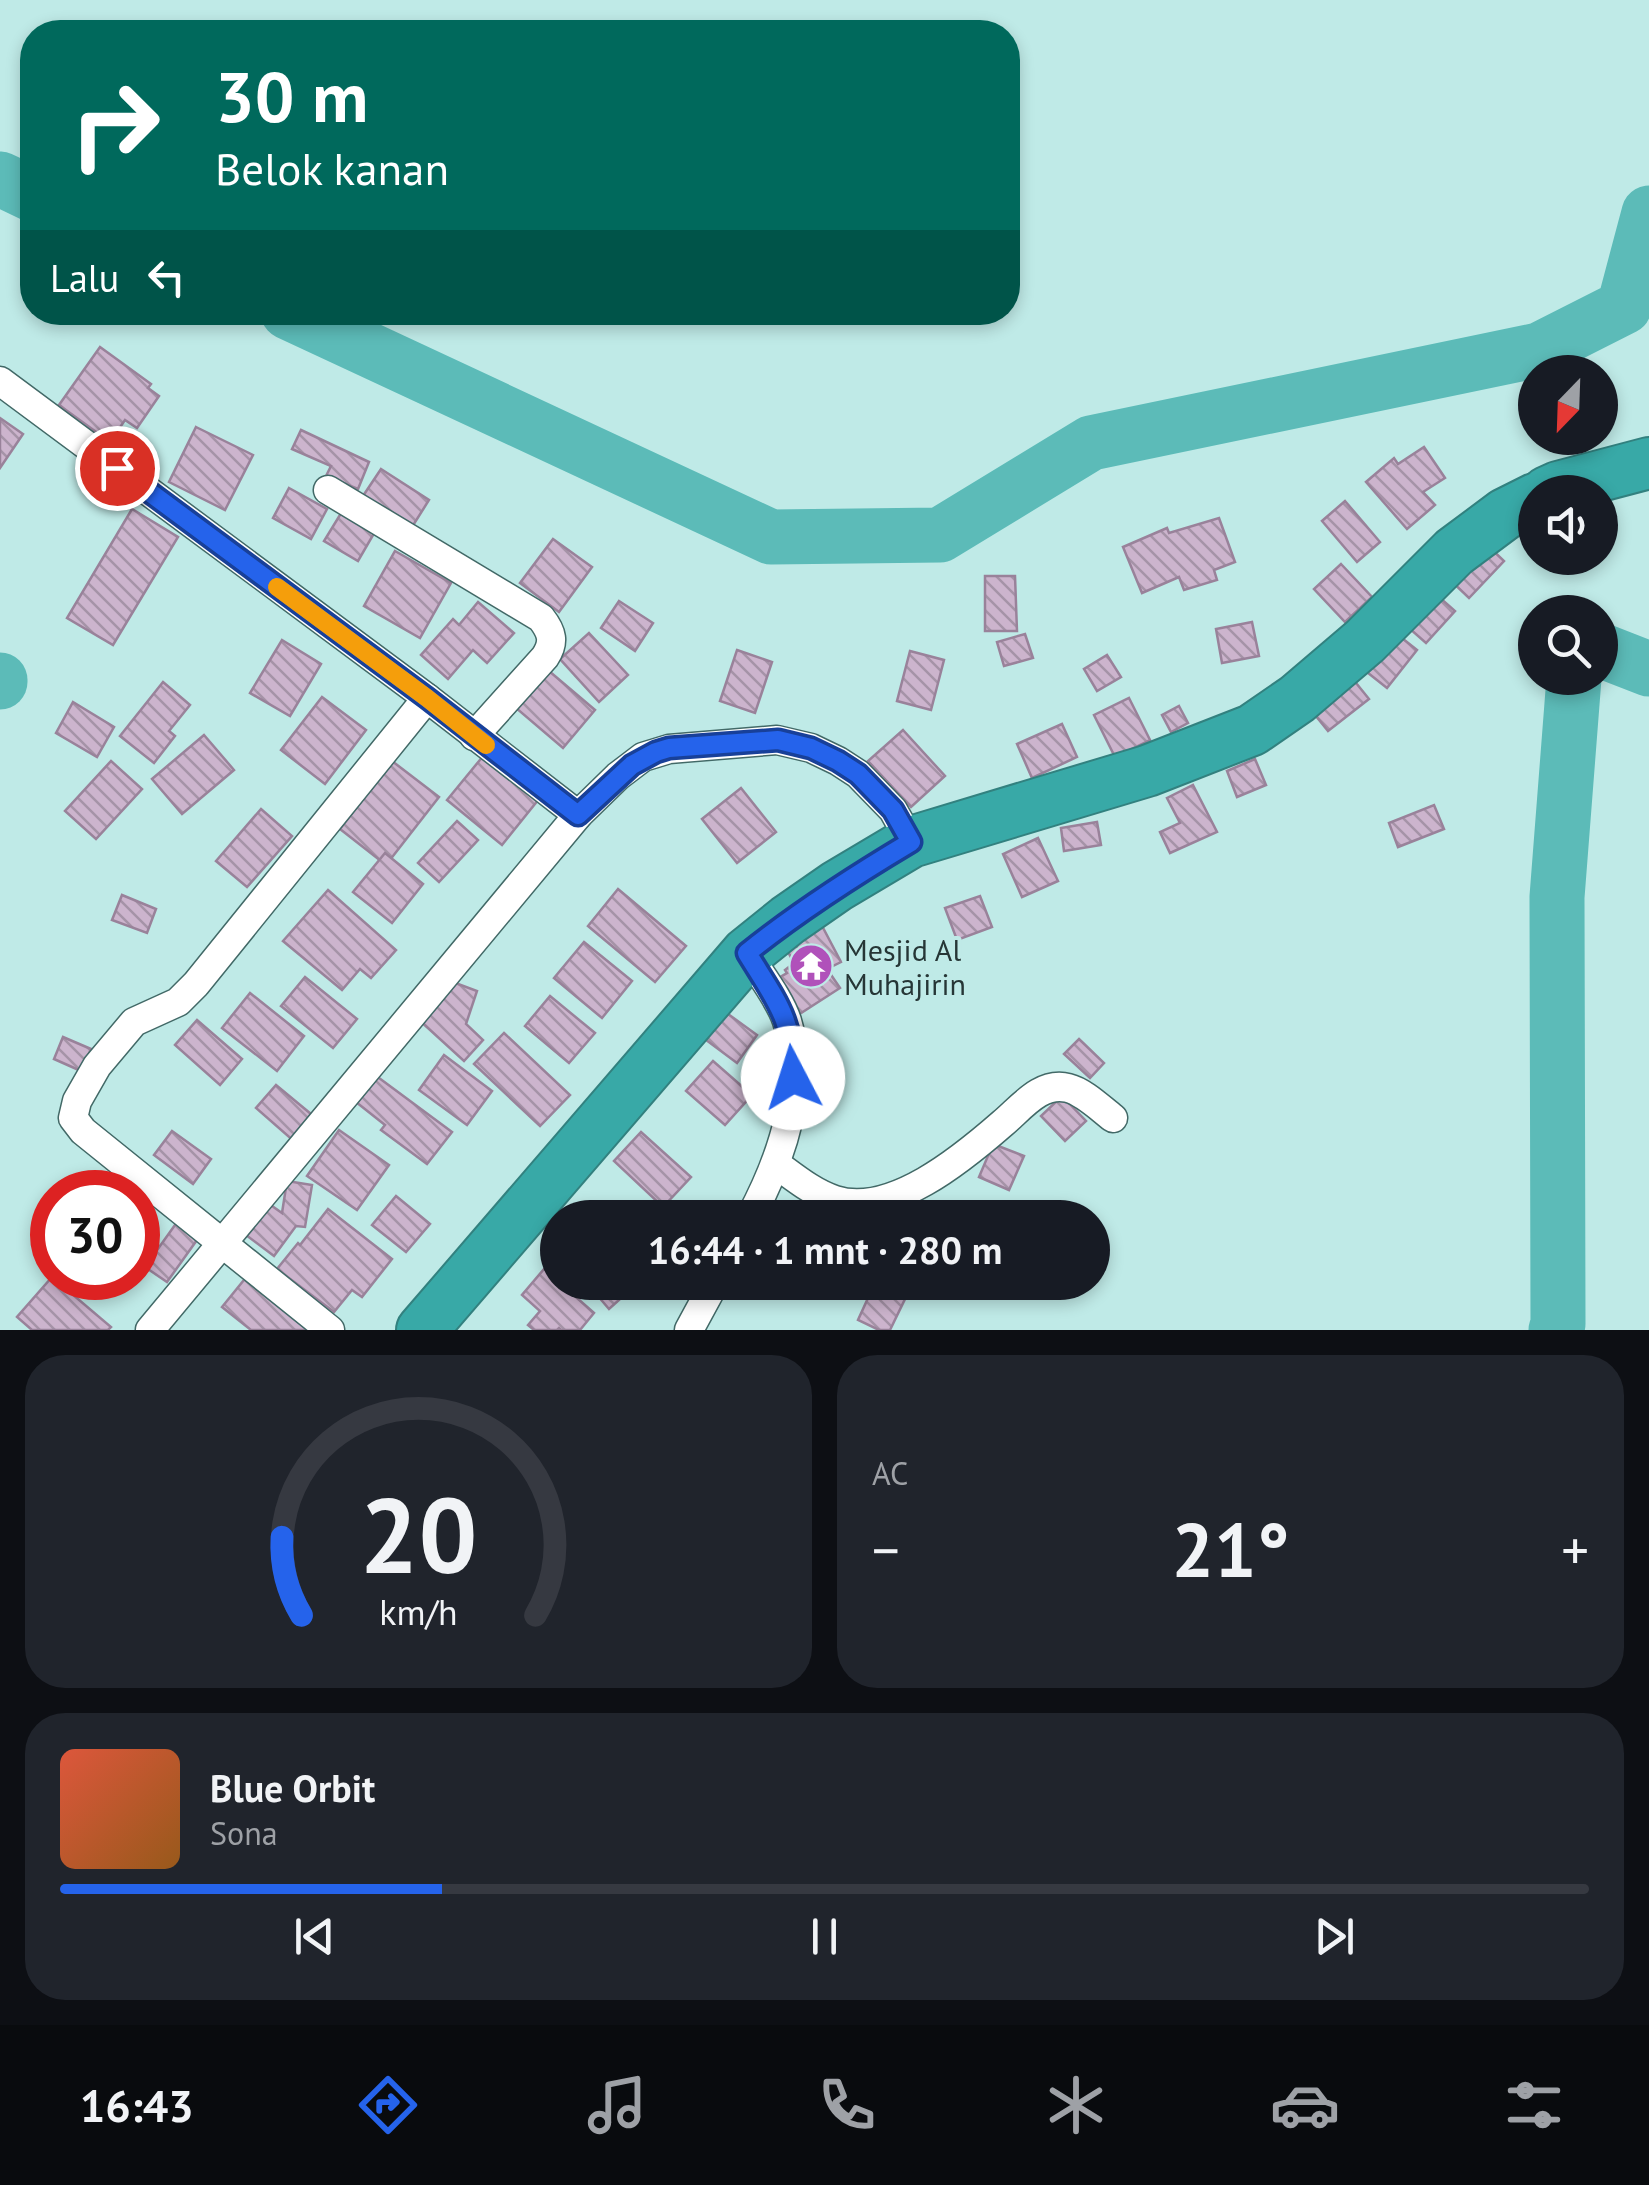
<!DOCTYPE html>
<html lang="id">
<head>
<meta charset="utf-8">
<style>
	:root { --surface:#171b24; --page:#20242c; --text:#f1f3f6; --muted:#9ea1a6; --line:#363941; --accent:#2563eb }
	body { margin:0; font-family:"PT Sans",sans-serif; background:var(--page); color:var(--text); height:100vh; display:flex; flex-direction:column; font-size:38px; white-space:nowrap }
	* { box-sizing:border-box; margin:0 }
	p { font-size:32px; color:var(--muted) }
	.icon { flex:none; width:55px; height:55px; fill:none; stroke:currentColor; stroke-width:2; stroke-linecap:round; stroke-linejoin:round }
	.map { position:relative; height:1330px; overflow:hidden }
	.sheet { display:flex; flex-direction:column; gap:25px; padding:25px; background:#0d0f14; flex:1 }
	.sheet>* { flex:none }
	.banner { position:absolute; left:20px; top:20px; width:1000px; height:305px; border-radius:40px; box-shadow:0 5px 15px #0003; background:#00695c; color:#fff; overflow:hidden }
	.needle { width:65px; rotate:203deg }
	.tools { position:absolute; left:1518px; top:355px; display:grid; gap:20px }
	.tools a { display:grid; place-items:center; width:100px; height:100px; border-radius:50%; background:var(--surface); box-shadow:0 5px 15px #0003; font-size:50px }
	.speed { position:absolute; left:30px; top:1170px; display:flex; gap:20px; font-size:50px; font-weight:700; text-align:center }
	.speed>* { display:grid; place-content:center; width:130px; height:130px; border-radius:50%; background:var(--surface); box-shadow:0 5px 15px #0003; line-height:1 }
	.speed .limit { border:15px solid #d22; background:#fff; color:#111 }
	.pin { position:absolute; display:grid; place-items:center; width:85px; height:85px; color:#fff; margin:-42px; border:5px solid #fff; border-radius:50%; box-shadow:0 2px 10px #0007 }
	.me { position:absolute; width:110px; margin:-55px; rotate:355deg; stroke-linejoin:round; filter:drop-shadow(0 0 8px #0008) }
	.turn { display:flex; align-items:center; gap:35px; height:210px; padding:0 30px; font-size:45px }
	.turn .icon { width:130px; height:130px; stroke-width:2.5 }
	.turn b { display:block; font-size:70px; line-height:85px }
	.then { display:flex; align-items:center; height:95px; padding:0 30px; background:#0003; gap:20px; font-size:38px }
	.big { font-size:75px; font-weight:700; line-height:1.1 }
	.sheet .widget { flex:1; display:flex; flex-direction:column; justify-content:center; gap:15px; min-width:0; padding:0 35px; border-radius:40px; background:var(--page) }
	.sheet .dial { align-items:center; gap:0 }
	.dial svg { height:260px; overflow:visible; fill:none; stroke:var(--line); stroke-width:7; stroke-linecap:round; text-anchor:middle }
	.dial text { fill:var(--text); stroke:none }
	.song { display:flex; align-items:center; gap:30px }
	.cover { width:120px; height:120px; border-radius:15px; background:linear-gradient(135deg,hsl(10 70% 55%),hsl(30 70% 35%)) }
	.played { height:10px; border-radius:5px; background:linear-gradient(90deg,var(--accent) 25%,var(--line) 25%) }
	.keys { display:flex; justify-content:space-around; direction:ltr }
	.heat { display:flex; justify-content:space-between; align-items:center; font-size:55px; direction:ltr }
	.sheet .tiles { flex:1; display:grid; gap:25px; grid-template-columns:1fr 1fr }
	.widget:last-child { grid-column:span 2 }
	.trip { position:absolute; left:540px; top:1200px; width:570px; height:100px; border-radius:50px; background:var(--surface); box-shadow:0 5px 15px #0003; font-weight:700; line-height:100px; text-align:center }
	.tab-bar { display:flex; height:160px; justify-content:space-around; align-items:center; background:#090b0e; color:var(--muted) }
	.tab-bar .icon { width:70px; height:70px }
	.tab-bar .on { color:var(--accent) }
	.tab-bar b { font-size:45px; color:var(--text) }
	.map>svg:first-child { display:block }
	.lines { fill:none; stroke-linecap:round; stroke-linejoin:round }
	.river { stroke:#5cbbb8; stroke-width:55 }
	.building { fill:url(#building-back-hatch); stroke:#99829a; stroke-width:2.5 }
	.street-casing { stroke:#426967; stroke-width:31 }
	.highway-casing { stroke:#32817f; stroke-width:54 }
	.street { stroke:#fff; stroke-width:28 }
	.highway { stroke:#38a9a7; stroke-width:50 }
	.route-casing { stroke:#184099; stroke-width:25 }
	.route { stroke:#2563eb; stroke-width:18 }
	.slow { stroke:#f59e0b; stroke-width:18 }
	.labels { text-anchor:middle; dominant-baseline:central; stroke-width:8; stroke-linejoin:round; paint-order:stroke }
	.poi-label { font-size:30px; fill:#263636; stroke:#bfeae7; text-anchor:start }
</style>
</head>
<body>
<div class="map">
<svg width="1649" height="1330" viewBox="0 0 1649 1330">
	<defs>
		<pattern id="building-back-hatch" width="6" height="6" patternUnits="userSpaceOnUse" patternTransform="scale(2.5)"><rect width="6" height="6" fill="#ccb4cd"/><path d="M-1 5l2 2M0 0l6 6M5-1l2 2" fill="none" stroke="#a593a7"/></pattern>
	</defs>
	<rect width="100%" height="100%" fill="#bfeae7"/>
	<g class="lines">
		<g class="river">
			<polyline points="0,179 32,194"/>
			<polyline points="288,312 771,537 940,535 1091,443 1539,350 1624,307 1649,213"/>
			<polyline points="1600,650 1649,669"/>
			<polyline points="0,680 0,682"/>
			<polyline points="1556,1330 1558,1324 1557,897 1574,678"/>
		</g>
	</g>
	<g class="building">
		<polygon points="100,347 151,384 148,388 159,396 137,428 125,420 110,442 59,405"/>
		<polygon points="0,418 23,434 0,468"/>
		<polygon points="196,427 253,455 225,510 169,482"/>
		<polygon points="301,430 369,462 358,489 326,476 331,466 292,449"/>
		<polygon points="1424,447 1445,478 1423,492 1435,505 1407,529 1366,482 1394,458 1398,464"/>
		<polygon points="381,469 429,500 412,527 363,496"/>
		<polygon points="289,488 327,509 311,539 273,518"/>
		<polygon points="1345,501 1380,542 1357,562 1322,521"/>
		<polygon points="132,509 178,537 113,645 67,618"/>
		<polygon points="343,510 376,530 358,561 324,541"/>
		<polygon points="1219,518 1235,562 1214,570 1217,580 1184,590 1179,577 1142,593 1123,547 1167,528 1169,533"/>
		<polygon points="553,539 592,567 559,612 520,583"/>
		<polygon points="1483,541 1504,561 1469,598 1448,578"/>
		<polygon points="395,551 451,583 420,638 364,606"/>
		<polygon points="1341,564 1372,597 1345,622 1314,589"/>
		<polygon points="985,576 1015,576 1017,631 985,631"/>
		<polygon points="1430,589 1455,611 1426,643 1401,621"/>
		<polygon points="619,601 653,623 635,651 601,628"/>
		<polygon points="478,602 514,633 487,663 473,650 448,679 421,655 453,619 459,625"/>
		<polygon points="1252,622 1259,656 1222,663 1216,629"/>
		<polygon points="1388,627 1417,650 1387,688 1358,665"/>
		<polygon points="589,633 628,675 599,702 560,659"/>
		<polygon points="1025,634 1033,658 1004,666 997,642"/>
		<polygon points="282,640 321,664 290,716 250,693"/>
		<polygon points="737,650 772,662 755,713 720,701"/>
		<polygon points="910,651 944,660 931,710 897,701"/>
		<polygon points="1107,655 1121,677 1097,691 1084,669"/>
		<polygon points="549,671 595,710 563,748 516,708"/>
		<polygon points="1348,673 1369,699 1328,731 1307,705"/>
		<polygon points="163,682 190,705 169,731 175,736 154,763 120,736"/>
		<polygon points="322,697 366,730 325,784 281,750"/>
		<polygon points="1129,698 1150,740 1115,757 1094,715"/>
		<polygon points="73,702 114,727 97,757 56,733"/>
		<polygon points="1179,706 1188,723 1171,732 1162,715"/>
		<polygon points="1062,724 1077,757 1032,778 1017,744"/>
		<polygon points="903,730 945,776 911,807 868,761"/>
		<polygon points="204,735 234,770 182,814 152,779"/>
		<polygon points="484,755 539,799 502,845 447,800"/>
		<polygon points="1255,759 1266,785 1237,797 1227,771"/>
		<polygon points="111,761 142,789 96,839 65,811"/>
		<polygon points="392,761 439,797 386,865 340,829"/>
		<polygon points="1193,785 1217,832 1170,853 1160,832 1180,823 1167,798"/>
		<polygon points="741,788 776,832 737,863 702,819"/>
		<polygon points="1434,805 1444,829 1398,847 1389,823"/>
		<polygon points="261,809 292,836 247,887 216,861"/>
		<polygon points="457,821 478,840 439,882 418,863"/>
		<polygon points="1097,822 1101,845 1064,851 1061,828"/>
		<polygon points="1038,838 1058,881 1022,897 1003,854"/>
		<polygon points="385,853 423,884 392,923 353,892"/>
		<polygon points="618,889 686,946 655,982 588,926"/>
		<polygon points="328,890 396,950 371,978 360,969 342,990 283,941"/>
		<polygon points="122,895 156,909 147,933 112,920"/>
		<polygon points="980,896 992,927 957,940 945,908"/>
		<polygon points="820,922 841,962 827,969 840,988 798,1015 775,980 787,973 785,970 794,963 782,941"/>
		<polygon points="584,942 632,981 602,1018 554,978"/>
		<polygon points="305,977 357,1019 333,1048 281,1006"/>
		<polygon points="442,978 477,991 466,1024 483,1040 464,1061 418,1019"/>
		<polygon points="250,993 304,1036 277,1071 222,1028"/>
		<polygon points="550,996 595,1033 569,1063 525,1026"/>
		<polygon points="717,1006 757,1035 737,1063 698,1034"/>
		<polygon points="197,1020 242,1059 220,1085 175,1045"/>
		<polygon points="504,1033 570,1095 540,1126 474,1064"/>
		<polygon points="63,1037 91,1049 81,1071 54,1059"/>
		<polygon points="1079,1039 1104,1063 1090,1078 1064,1054"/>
		<polygon points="444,1055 492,1091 467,1125 419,1090"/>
		<polygon points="713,1061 752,1095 725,1125 686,1091"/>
		<polygon points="375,1075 452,1132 427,1164 381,1130 385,1125 356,1102"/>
		<polygon points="276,1085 317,1119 296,1143 256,1108"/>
		<polygon points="1062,1096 1086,1121 1065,1141 1041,1116"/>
		<polygon points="339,1130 389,1165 357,1210 307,1176"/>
		<polygon points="172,1131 211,1159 193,1184 154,1155"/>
		<polygon points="641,1132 691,1177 663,1207 614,1161"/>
		<polygon points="993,1144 1024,1156 1009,1190 979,1177"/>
		<polygon points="287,1181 312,1185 305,1227 296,1226 274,1256 242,1232 265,1201 282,1213"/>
		<polygon points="396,1196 430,1224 406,1252 372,1225"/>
		<polygon points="584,1203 597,1218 567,1218"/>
		<polygon points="903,1208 926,1216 926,1218 899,1218"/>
		<polygon points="328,1209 392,1259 362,1297 352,1290 334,1312 277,1269 298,1243 300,1245"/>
		<polygon points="180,1218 202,1233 167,1282 145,1267"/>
		<polygon points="52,1220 52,1256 35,1242"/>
		<polygon points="558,1226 558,1250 545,1236"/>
		<polygon points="1092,1233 1105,1235 1099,1265 1092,1264"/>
		<polygon points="544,1269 594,1313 580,1330 561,1330 559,1328 557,1330 534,1330 528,1325 540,1311 522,1295"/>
		<polygon points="248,1275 316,1330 251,1330 222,1307"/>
		<polygon points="52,1277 111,1327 108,1330 32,1330 17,1317"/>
		<polygon points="586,1282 639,1282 609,1309"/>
		<polygon points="874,1285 905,1299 890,1330 879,1330 858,1320"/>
	</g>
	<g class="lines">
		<defs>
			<g id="street">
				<polyline points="0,381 427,698 578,815"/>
				<path d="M 328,490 L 541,618 C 552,632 555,642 545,657 L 474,736"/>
				<path d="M 747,953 C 759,973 780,999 787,1021 C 807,1086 781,1160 750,1218"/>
				<path d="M 776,1164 C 794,1177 813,1193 835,1200 C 891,1218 963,1158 1003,1123 C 1021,1108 1041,1081 1068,1088 C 1084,1092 1100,1108 1113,1118"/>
				<polyline points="150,1330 578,815 618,776 643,757 669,749 777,740 811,748 838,761 858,774 893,810 911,842"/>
				<polyline points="330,1330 83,1131 73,1118 77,1101 97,1066 134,1022 178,1002 196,984 427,698"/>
				<polyline points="689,1330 715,1282"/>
			</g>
			<g id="highway">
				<polyline points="1547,492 1558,487 1649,463"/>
				<polyline points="422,1330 747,953 788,920 837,886 911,842 1147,771 1252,730 1297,699 1365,641 1454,552 1505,514 1535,499"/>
			</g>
		</defs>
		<use href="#street" class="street-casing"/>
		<use href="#highway" class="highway-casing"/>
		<use href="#street" class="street"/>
		<use href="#highway" class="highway"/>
	</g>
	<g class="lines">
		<defs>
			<path id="route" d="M 117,468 L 427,698 L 578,815 L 632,765 L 656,752 L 669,748 L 778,740 L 811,748 L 838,761 L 858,774 L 893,810 L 911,842 C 854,876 799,911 747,953 C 775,999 795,1021 793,1078"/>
		</defs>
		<use href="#route" class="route-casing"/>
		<use href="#route" class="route"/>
		<polyline class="slow" points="277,587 427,698 486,745"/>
	</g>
	<defs>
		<symbol id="temple-disc" viewBox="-11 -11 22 22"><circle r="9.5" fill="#b051ba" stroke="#bfeae7"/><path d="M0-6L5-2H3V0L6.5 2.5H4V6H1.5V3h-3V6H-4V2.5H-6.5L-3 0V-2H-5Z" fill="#fff"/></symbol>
	</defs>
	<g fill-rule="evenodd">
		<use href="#temple-disc" x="786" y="941" width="50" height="50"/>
	</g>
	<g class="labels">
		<g class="poi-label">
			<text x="844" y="949">Mesjid Al<tspan x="844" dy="34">Muhajirin</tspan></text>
		</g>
	</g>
</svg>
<div class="tools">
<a><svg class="needle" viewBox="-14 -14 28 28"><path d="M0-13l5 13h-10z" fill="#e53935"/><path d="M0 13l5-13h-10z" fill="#9ea1a6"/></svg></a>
<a><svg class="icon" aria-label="sound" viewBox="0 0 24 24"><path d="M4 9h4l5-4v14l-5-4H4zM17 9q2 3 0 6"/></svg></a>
<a><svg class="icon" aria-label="search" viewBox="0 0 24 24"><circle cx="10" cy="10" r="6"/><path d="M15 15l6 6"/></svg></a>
</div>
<div class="speed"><div class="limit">30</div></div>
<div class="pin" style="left:117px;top:468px;background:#d93025"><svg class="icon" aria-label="arrive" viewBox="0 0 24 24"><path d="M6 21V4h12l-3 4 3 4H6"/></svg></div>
<svg class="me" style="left:793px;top:1078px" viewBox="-20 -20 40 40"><circle r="19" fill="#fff"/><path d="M0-13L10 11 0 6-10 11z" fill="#2563eb"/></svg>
<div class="trip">16:44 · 1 mnt · 280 m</div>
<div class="banner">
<div class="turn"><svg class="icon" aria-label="right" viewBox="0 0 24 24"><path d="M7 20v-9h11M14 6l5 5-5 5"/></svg><div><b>30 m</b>Belok kanan</div></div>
<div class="then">Lalu<svg class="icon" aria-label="left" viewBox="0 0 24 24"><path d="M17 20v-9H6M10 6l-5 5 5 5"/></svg></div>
</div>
</div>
<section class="sheet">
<div class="tiles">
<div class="widget dial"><svg viewBox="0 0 100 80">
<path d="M14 69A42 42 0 1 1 86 69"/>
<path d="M14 69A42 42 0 0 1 8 45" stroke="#2563eb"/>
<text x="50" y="56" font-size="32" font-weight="700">20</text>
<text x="50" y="72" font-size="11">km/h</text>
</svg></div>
<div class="widget"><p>AC</p>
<div class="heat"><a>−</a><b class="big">21°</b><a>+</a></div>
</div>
<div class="widget">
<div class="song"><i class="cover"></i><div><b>Blue Orbit</b><p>Sona</p></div></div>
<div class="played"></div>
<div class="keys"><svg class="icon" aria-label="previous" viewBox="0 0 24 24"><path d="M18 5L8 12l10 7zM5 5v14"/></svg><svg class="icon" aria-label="pause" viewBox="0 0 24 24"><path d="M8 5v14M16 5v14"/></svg><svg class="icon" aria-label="next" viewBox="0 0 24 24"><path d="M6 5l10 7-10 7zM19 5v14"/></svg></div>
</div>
</div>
</section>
<nav class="tab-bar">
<b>16:43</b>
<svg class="icon on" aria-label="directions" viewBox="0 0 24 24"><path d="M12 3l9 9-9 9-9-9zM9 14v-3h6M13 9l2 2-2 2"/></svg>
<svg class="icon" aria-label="music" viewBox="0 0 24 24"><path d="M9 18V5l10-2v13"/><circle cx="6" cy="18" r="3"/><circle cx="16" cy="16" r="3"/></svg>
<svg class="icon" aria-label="phone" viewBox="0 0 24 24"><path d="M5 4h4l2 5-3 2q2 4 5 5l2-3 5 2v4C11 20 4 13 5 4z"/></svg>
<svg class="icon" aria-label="climate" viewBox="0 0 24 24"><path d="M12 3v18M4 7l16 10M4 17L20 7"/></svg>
<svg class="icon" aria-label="car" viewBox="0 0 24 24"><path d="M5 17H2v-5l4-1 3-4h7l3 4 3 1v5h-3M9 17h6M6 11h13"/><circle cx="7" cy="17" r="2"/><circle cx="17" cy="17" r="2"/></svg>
<svg class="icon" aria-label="filters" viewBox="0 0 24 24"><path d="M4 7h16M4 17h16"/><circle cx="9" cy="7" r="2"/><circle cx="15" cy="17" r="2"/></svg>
</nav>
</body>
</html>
